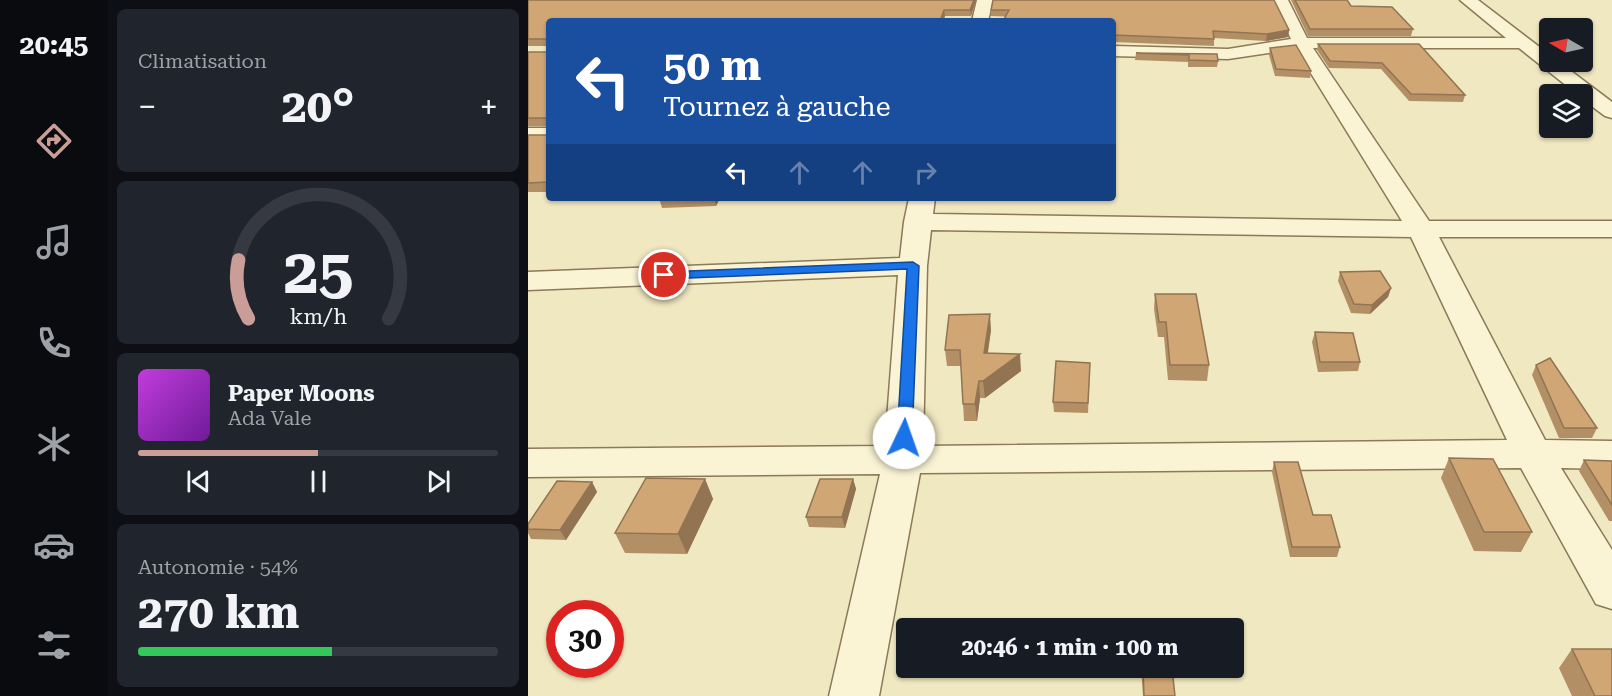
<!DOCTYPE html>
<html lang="fr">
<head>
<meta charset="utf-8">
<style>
	:root { --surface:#171b24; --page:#20242c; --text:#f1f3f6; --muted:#9ea1a6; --line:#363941; --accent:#cb9d98 }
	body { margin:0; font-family:"Roboto Serif",serif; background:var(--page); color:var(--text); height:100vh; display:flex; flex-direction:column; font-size:22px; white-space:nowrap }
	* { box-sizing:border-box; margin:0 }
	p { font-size:20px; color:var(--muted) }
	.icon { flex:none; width:33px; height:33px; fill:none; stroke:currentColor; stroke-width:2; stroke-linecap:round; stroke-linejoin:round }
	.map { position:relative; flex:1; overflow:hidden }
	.side { display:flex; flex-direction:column; gap:9px; padding:9px; background:#0d0f14; width:420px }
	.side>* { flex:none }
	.guide { position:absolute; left:18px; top:18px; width:570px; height:183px; border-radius:6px; box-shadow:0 2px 4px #0004; background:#1a4fa0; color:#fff; overflow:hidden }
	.needle { width:39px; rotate:279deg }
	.tools { position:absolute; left:1011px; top:18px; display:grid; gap:12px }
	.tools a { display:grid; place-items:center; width:54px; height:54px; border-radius:6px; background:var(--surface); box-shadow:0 2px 4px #0004; font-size:30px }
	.speed { position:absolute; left:18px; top:600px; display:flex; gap:12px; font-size:30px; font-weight:700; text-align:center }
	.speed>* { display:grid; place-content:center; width:78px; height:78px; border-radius:50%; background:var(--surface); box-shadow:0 2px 4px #0004; line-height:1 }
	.speed .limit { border:9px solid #d22; background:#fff; color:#111 }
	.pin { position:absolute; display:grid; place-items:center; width:51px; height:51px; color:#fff; margin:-26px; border:3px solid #fff; border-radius:50%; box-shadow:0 2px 6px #0007 }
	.me { position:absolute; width:66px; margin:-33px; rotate:3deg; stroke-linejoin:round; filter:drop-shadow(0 0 4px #0008) }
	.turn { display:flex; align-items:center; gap:21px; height:126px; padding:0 18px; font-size:27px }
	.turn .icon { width:78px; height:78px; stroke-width:2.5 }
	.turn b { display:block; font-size:42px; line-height:51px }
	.lanes { display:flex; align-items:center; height:57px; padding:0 18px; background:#0003; justify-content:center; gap:30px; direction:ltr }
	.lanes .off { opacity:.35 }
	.big { font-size:45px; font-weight:700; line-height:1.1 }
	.side .card { flex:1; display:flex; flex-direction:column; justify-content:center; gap:9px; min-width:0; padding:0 21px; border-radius:9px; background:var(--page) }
	.side .dial { align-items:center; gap:0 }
	.dial svg { height:156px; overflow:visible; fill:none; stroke:var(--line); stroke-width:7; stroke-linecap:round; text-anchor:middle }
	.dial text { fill:var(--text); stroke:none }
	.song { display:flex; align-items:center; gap:18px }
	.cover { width:72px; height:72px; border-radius:9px; background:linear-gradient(135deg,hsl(290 70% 55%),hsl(280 70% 35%)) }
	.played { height:6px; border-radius:3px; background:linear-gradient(90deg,var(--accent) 50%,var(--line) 50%) }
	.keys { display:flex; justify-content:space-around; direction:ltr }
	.heat { display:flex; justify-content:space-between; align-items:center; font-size:33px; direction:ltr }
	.charge { height:9px; border-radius:4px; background:linear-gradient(90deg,#34c759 54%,var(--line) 0) }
	.trip { position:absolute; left:368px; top:618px; width:348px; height:60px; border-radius:6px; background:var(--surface); box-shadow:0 2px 4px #0004; font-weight:700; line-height:60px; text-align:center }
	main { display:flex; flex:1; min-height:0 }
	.dock { display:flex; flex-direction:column; width:108px; justify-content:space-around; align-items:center; background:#090b0e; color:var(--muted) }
	.dock .icon { width:42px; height:42px }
	.dock .active { color:var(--accent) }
	.dock b { font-size:27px; color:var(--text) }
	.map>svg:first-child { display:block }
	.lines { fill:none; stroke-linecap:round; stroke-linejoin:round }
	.street-casing { stroke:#8b7958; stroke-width:3 }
	.street { fill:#faf4d5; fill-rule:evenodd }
	.wall { fill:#b38f65 }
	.shaded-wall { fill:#927452 }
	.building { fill:#d0a675; stroke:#927452; stroke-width:1.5 }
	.route { fill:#1a73e8; stroke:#114b97; stroke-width:1.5 }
</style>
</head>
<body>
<main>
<nav class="dock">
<b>20:45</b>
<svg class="icon active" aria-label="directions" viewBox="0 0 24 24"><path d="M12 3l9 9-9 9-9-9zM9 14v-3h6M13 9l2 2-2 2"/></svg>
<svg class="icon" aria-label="music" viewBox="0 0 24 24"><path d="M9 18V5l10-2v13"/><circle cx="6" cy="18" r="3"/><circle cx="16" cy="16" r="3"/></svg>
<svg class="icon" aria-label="phone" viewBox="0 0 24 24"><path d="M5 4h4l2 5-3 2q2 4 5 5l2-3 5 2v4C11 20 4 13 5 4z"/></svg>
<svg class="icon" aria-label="climate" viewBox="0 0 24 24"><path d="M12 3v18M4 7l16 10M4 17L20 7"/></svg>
<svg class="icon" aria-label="car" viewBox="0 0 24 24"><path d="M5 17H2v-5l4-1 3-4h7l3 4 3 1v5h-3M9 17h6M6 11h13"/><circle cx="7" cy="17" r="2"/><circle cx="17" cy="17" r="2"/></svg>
<svg class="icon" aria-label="filters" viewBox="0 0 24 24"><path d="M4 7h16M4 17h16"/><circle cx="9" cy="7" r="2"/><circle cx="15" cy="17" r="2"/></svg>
</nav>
<section class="side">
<div class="card"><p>Climatisation</p>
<div class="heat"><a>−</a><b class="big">20°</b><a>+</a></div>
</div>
<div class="card dial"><svg viewBox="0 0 100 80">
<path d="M14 69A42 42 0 1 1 86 69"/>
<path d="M14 69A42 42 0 0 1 9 39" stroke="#cb9d98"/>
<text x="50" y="56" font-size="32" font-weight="700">25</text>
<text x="50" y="72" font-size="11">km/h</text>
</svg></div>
<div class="card">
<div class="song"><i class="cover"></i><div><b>Paper Moons</b><p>Ada Vale</p></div></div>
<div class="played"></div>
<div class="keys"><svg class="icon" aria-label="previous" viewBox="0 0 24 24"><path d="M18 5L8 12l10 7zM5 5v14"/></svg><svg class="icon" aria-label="pause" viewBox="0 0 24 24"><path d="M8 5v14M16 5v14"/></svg><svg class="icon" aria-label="next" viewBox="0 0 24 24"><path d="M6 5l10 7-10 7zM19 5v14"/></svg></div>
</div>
<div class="card"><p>Autonomie · 54%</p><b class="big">270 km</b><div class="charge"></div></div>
</section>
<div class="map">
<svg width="1084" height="696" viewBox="0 0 1084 696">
	<rect width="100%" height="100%" fill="#f0e8c1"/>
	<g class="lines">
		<defs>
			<g id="street">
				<polygon points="449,0 465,0 460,21 444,21"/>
				<path d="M 744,0 L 760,0 L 779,38 L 978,38 L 932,0 L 950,0 L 1022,55 L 1022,62 L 1031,62 L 1084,102 L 1084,118 L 1077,116 L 1054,99 L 1054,94 L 1049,94 L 991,48 L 785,48 L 901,221 L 1084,221 L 1084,237 L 911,237 L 1017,440 L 1084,441 L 1084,469 L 1033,468 L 1084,550 L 1084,609 L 1068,604 L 993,468 L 392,473 L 351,696 L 301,696 L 352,474 L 0,477 L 0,449 L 357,446 L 370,275 L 0,290 L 0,272 L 372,258 L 376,222 L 381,198 L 407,198 L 405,214 L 874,221 L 768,49 L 700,59 L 585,56 L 585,46 L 700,49 L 763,39 ZM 403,230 L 883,237 L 979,440 L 395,446 L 399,266 Z"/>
				<rect x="0" y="128" width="21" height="14"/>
			</g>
		</defs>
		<use href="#street" class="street-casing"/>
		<use href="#street" class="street"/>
	</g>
	<g class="wall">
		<polygon points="0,0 448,0 443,16 417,16 415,21 21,21 21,192 0,192 0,135 19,135 19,126 0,126 0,52 20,52 20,46 0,46"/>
		<polygon points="465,0 761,30 760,37 738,41 686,38 686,46 585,42 585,21 463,16 463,10"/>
		<polygon points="763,0 819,0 823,6 885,29 883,36 780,36"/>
		<polygon points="790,44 891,44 937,95 935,102 881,101 853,69 801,68 789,50"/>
		<polygon points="742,48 783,71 782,78 747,76 741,55"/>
		<polygon points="608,53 689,54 690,61 689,67 660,67 660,62 607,60"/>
		<polygon points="131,198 192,198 188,206 134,208"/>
		<polygon points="812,272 863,288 860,297 842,314 823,313 810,281"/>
		<polygon points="627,294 681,365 679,381 640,380 636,337 630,337 626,309"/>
		<polygon points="463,330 460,353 493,371 457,398 452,398 449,421 436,421 433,366 419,366 417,350"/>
		<polygon points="787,332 832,362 830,371 790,372 784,342"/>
		<polygon points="562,363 560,413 526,412 525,402"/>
		<polygon points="1008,365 1069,428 1064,438 1031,438 1004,375"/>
		<polygon points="921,458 1004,532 993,552 946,551 913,478"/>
		<polygon points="1056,460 1084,461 1084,521 1081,521 1051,471"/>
		<polygon points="746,462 785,515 812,547 809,557 762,557 744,472"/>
		<polygon points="177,479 185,499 159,554 97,553 87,533"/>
		<polygon points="325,479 328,489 317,528 281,527 278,517"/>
		<polygon points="64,482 69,492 38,540 3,539 0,533 0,524"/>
		<polygon points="1044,649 1084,696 1044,696 1031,668"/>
		<polygon points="613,668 644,668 647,696 615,696"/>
	</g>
	<g class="shaded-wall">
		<polygon points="446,0 448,0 443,16 442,10"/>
		<polygon points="416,10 417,16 415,21 412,21"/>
		<polygon points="761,30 760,37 738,41 739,34"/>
		<polygon points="186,198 192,198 188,206"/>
		<polygon points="863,288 860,297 842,314 844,305"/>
		<polygon points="462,314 463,330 457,369 456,353"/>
		<polygon points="492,354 493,371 457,398 455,381"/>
		<polygon points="451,381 452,398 449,421 447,404"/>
		<polygon points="177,479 185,499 159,554 150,534"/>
		<polygon points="325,479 328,489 317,528 314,517"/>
		<polygon points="64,482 69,492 38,540 32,530"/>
	</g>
	<g class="building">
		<polygon points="0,0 446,0 442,10 416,10 412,21 21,21 21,180 19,182 0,183 0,135 19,135 19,118 0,118 0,52 20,52 20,39 0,39"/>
		<polygon points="465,0 746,0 761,30 739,34 685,31 686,39 585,35 585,21 475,21 481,10 463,10"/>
		<polygon points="767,0 819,0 823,6 864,7 885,29 782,29"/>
		<polygon points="790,44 891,44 937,95 883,94 854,63 802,61"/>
		<polygon points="768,45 783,71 748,69 742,48"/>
		<polygon points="608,53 689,54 690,61 661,60 661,55"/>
		<polygon points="852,271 863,288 844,305 826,304 812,272"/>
		<polygon points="627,294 668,294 681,365 642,365 638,322 631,322"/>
		<polygon points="462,314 456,353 492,354 455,381 451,381 447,404 435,404 432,350 417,350 421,315"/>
		<polygon points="787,332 825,333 832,362 792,362"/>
		<polygon points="1022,358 1069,428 1036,428 1008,365"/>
		<polygon points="528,361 562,363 560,403 525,402"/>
		<polygon points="921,458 965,459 1004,532 956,532"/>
		<polygon points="1056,460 1084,461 1084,505"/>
		<polygon points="746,462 770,462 785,515 803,515 812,547 764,547"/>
		<polygon points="118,478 177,479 150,534 87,533"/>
		<polygon points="292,479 325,479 314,517 278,517"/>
		<polygon points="29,481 64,482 32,530 0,529 0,524"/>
		<polygon points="1044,649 1084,649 1084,696 1067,696"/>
		<polygon points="615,668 644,668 647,696 616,696"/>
	</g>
	<polygon class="route" points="385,262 391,266 384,438 382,442 371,442 369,438 379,269 136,279 130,275 136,272"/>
</svg>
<div class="tools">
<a><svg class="needle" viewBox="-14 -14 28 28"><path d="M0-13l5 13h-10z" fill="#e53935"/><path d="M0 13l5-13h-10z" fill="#9ea1a6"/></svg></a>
<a><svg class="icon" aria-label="layers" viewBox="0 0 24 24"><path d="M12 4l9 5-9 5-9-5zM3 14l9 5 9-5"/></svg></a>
</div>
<div class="speed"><div class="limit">30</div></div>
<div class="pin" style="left:136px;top:275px;background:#d93025"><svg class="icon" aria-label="arrive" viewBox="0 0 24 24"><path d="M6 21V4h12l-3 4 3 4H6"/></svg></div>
<svg class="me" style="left:376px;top:438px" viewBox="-20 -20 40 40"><circle r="19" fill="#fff"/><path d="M0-13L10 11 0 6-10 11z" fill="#1a73e8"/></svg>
<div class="trip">20:46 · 1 min · 100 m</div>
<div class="guide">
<div class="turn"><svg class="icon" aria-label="left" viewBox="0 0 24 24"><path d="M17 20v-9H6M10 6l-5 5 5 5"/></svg><div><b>50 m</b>Tournez à gauche</div></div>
<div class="lanes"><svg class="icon" aria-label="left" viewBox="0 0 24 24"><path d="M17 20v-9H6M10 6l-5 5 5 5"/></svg><svg class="icon off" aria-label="ahead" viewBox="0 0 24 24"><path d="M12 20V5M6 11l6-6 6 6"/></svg><svg class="icon off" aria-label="ahead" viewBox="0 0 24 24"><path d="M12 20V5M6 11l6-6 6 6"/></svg><svg class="icon off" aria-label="right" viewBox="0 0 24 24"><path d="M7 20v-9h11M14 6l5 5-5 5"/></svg></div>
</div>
</div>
</main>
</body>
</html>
